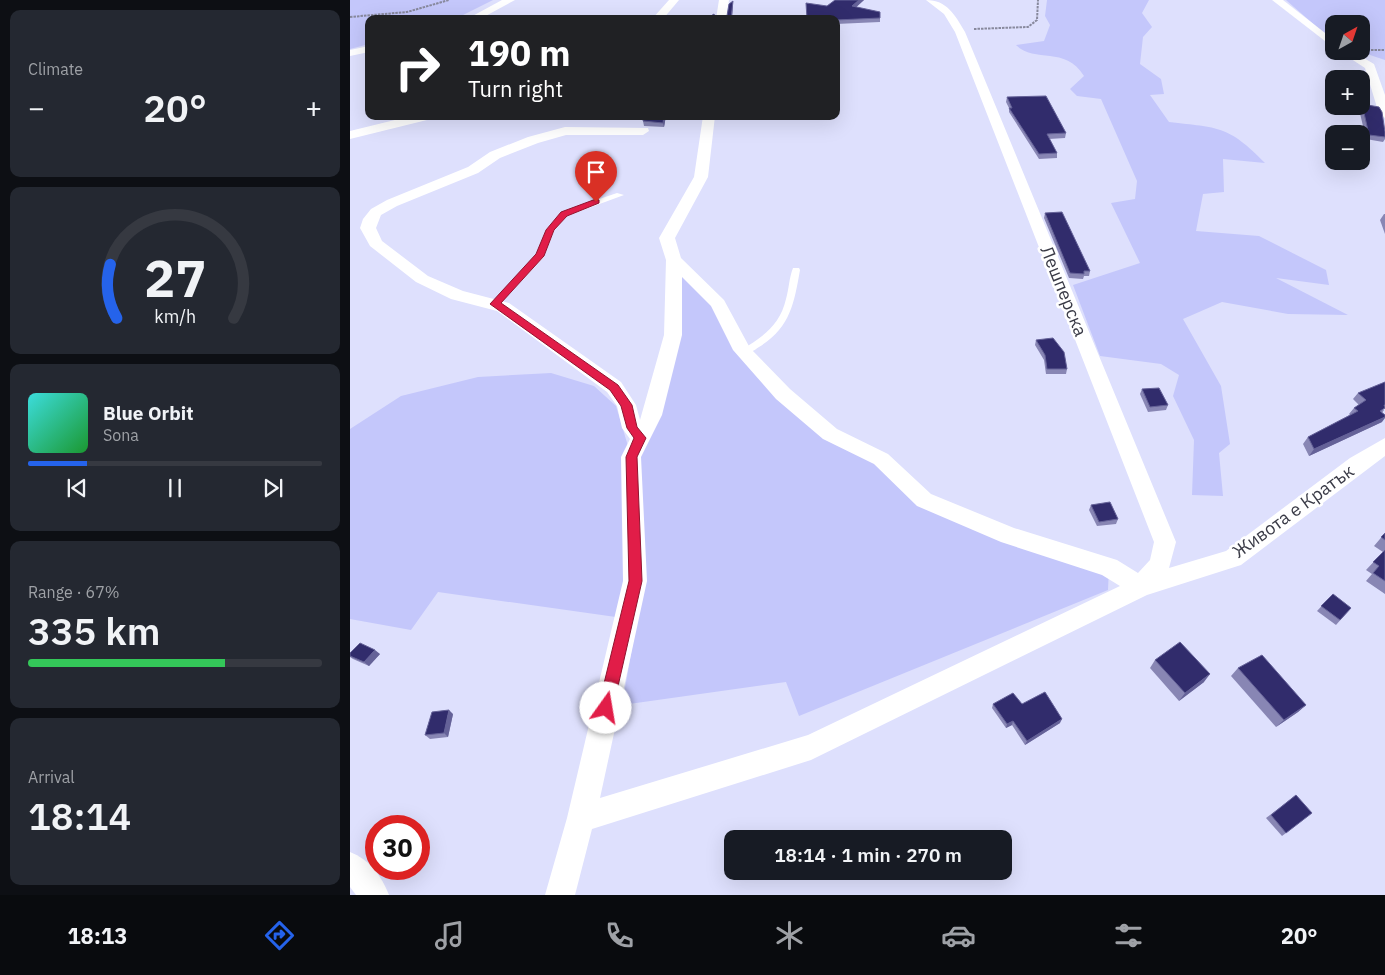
<!DOCTYPE html>
<html lang="en">
<head>
<meta charset="utf-8">
<style>
	:root { --surface:#171b24; --page:#242831; --text:#f1f3f6; --muted:#9ea1a6; --line:#363941; --accent:#2563eb }
	body { margin:0; font-family:"IBM Plex Sans",sans-serif; background:var(--page); color:var(--text); height:100vh; display:flex; flex-direction:column; font-size:19px; white-space:nowrap }
	* { box-sizing:border-box; margin:0 }
	p { font-size:16px; color:var(--muted) }
	.icon { flex:none; width:28px; height:28px; fill:none; stroke:currentColor; stroke-width:2; stroke-linecap:round; stroke-linejoin:round }
	.map { position:relative; flex:1; overflow:hidden }
	.panel { display:flex; flex-direction:column; gap:10px; padding:10px; background:#0d0f14; width:350px }
	.panel>* { flex:none }
	.banner { position:absolute; left:15px; top:15px; width:475px; height:105px; border-radius:10px; box-shadow:0 5px 20px #0002; background:#202124; color:#fff; overflow:hidden }
	.needle { width:32px; rotate:40deg }
	.buttons { position:absolute; left:975px; top:15px; display:grid; gap:10px }
	.buttons a { display:grid; place-items:center; width:45px; height:45px; border-radius:10px; background:var(--surface); box-shadow:0 5px 20px #0002; font-size:25px }
	.speed { position:absolute; left:15px; top:815px; display:flex; gap:10px; font-size:25px; font-weight:700; text-align:center }
	.speed>* { display:grid; place-content:center; width:65px; height:65px; border-radius:50%; background:var(--surface); box-shadow:0 5px 20px #0002; line-height:1 }
	.speed .limit { border:8px solid #d22; background:#fff; color:#111 }
	.pin { position:absolute; display:grid; place-items:center; width:42px; height:42px; color:#fff; margin:-51px -21px; border-radius:50% 50% 50% 0; rotate:-45deg; box-shadow:0 0 5px #0007 }
	.pin .icon { rotate:45deg }
	.me { position:absolute; width:55px; margin:-28px; rotate:13deg; stroke-linejoin:round; filter:drop-shadow(0 0 4px #0008) }
	.turn { display:flex; align-items:center; gap:18px; height:105px; padding:0 20px; font-size:22px }
	.turn .icon { width:65px; height:65px; stroke-width:2.5 }
	.turn b { display:block; font-size:35px; line-height:42px }
	.big { font-size:38px; font-weight:600; line-height:1.1 }
	.panel .tile { flex:1; display:flex; flex-direction:column; justify-content:center; gap:8px; min-width:0; padding:0 18px; border-radius:10px; background:var(--page) }
	.panel .dial { align-items:center; gap:0 }
	.dial svg { height:130px; overflow:visible; fill:none; stroke:var(--line); stroke-width:7; stroke-linecap:round; text-anchor:middle }
	.dial text { fill:var(--text); stroke:none }
	.song { display:flex; align-items:center; gap:15px }
	.cover { width:60px; height:60px; border-radius:8px; background:linear-gradient(135deg,hsl(180 70% 55%),hsl(130 70% 35%)) }
	.played { height:5px; border-radius:2px; background:linear-gradient(90deg,var(--accent) 20%,var(--line) 20%) }
	.keys { display:flex; justify-content:space-around; direction:ltr }
	.heat { display:flex; justify-content:space-between; align-items:center; font-size:28px; direction:ltr }
	.charge { height:8px; border-radius:4px; background:linear-gradient(90deg,#34c759 67%,var(--line) 0) }
	.trip { position:absolute; left:374px; top:830px; width:288px; height:50px; border-radius:10px; background:var(--surface); box-shadow:0 5px 20px #0002; font-weight:600; line-height:50px; text-align:center }
	.dock { display:flex; height:80px; justify-content:space-around; align-items:center; background:#090b0e; color:var(--muted) }
	.dock .icon { width:35px; height:35px }
	.dock .on { color:var(--accent) }
	.dock b { font-size:22px; color:var(--text) }
	main { display:flex; flex:1; min-height:0 }
	.map>svg:first-child { display:block }
	.green { fill:#c4c7fb }
	.lines { fill:none; stroke-linecap:round; stroke-linejoin:round }
	.path { stroke:#88899d; stroke-width:2; stroke-dasharray:2.5 1; stroke-linecap:butt }
	.lane { fill:#fff; fill-rule:evenodd }
	.street { fill:#fff; fill-rule:evenodd }
	.wall { fill:#8886b4 }
	.shaded-wall { fill:#656298 }
	.building { fill:#312c6c; stroke:#656298 }
	.route { fill:#e11d48; stroke:#92132f }
	.labels { text-anchor:middle; dominant-baseline:central; stroke-width:5; stroke-linejoin:round; paint-order:stroke }
	.street-label { font-size:18px; fill:#393a46; stroke:#fff }
</style>
</head>
<body>
<main>
<section class="panel">
<div class="tile"><p>Climate</p>
<div class="heat"><a>−</a><b class="big">20°</b><a>+</a></div>
</div>
<div class="tile dial"><svg viewBox="0 0 100 80">
<path d="M14 69A42 42 0 1 1 86 69"/>
<path d="M14 69A42 42 0 0 1 10 36" stroke="#2563eb"/>
<text x="50" y="56" font-size="32" font-weight="700">27</text>
<text x="50" y="72" font-size="11">km/h</text>
</svg></div>
<div class="tile">
<div class="song"><i class="cover"></i><div><b>Blue Orbit</b><p>Sona</p></div></div>
<div class="played"></div>
<div class="keys"><svg class="icon" aria-label="previous" viewBox="0 0 24 24"><path d="M18 5L8 12l10 7zM5 5v14"/></svg><svg class="icon" aria-label="pause" viewBox="0 0 24 24"><path d="M8 5v14M16 5v14"/></svg><svg class="icon" aria-label="next" viewBox="0 0 24 24"><path d="M6 5l10 7-10 7zM19 5v14"/></svg></div>
</div>
<div class="tile"><p>Range · 67%</p><b class="big">335 km</b><div class="charge"></div></div>
<div class="tile"><p>Arrival</p><b class="big">18:14</b></div>
</section>
<div class="map">
<svg width="1035" height="895" viewBox="0 0 1035 895">
	<rect width="100%" height="100%" fill="#dee0fd"/>
	<g class="green">
		<polygon points="0,0 143,0 105,19 19,19 19,44 0,49"/>
		<path d="M 697,0 L 799,0 L 792,13 L 802,27 L 793,37 L 790,64 L 811,79 L 814,94 L 800,95 L 819,122 C 869,128 878,125 915,163 L 873,159 L 874,192 L 853,194 L 846,231 L 909,236 L 976,270 L 979,285 L 926,278 L 998,315 L 938,314 L 872,302 L 833,319 L 871,386 L 880,444 L 869,453 L 873,496 L 842,495 L 844,440 L 823,396 L 829,375 L 811,364 L 750,356 L 723,285 L 790,263 L 761,203 L 785,199 L 787,181 L 751,99 L 727,96 L 720,89 L 734,76 C 715,45 685,64 666,45 L 694,41 L 700,25 L 695,16 Z"/>
		<polygon points="936,0 1035,0 1035,60 1008,51 1011,51 1011,24 984,24 984,42"/>
		<polygon points="324,260 433,394 531,459 575,500 759,567 758,590 449,716 436,682 272,705 287,620 88,592 61,630 0,619 0,429 51,396 128,377 201,373 244,386 266,406 281,456 323,335"/>
	</g>
	<g class="lines">
		<g class="path">
			<polyline points="0,17 57,12 99,0"/>
			<polyline points="624,29 678,27 687,20 688,0"/>
			<polyline points="1021,50 1035,50"/>
		</g>
		<g class="lane">
			<polygon points="267,193 274,195 217,216 204,231 194,257 148,306 142,306 142,302 187,254 196,230 211,212"/>
			<path d="M 443,268 L 449,268 L 450,270 C 444,304 440,328 409,347 C 403,351 398,355 391,354 L 390,352 L 391,350 C 413,337 430,325 436,299 C 439,289 439,278 443,268 Z"/>
		</g>
		<g class="street">
			<polygon points="152,0 165,0 130,19 117,19"/>
			<polygon points="319,0 329,0 313,19 302,19"/>
			<polygon points="369,0 379,0 376,19 366,19"/>
			<path d="M 576,0 C 597,0 605,15 615,32 L 826,542 L 819,568 L 876,551 L 1000,458 L 1035,438 L 1035,456 L 891,565 L 797,595 L 461,760 L 242,829 L 225,895 L 195,895 L 217,818 L 273,581 L 271,457 L 280,439 L 272,428 L 267,406 L 257,392 L 147,311 L 101,299 L 66,282 L 20,246 L 10,228 L 13,219 L 21,209 L 37,200 L 118,167 L 140,152 L 178,137 L 215,127 L 298,128 L 299,131 L 293,135 L 216,135 L 188,143 L 150,158 L 128,173 L 47,206 L 31,215 L 26,228 L 32,241 L 78,276 L 113,291 L 159,303 L 271,382 L 286,405 L 290,420 L 314,335 L 316,260 L 309,238 L 344,177 L 353,116 L 365,116 L 358,177 L 325,238 L 331,258 L 374,300 L 400,348 L 440,389 L 487,429 L 538,454 L 581,494 L 664,528 L 767,560 L 788,573 L 800,560 L 804,542 L 605,32 L 594,14 ZM 332,277 L 361,306 L 383,350 L 426,399 L 473,439 L 524,464 L 567,506 L 651,542 L 752,575 L 770,586 L 458,735 L 250,798 L 297,581 L 291,457 L 312,415 L 332,335 Z"/>
			<polygon points="922,0 933,0 984,40 984,48"/>
			<polygon points="19,46 19,52 0,56 0,50"/>
			<polygon points="989,51 1002,51 1024,64 1035,95 1035,118 1029,114 1015,68"/>
			<polygon points="61,116 83,116 81,119 0,139 0,131"/>
			<path d="M 0,852 C 20,860 31,875 39,895 L 6,895 L 0,887 Z"/>
		</g>
	</g>
	<g class="wall">
		<polygon points="485,0 514,0 506,7 530,12 530,22 486,24"/>
		<polygon points="657,97 716,133 715,138 699,139 707,153 707,158 689,159 659,112 659,108 656,102"/>
		<polygon points="1012,104 1035,132 1035,139 1033,142 1016,139 1009,109"/>
		<polygon points="294,116 316,116 314,127 294,126 293,121"/>
		<polygon points="695,213 740,271 739,276 734,276 733,279 719,278 694,218"/>
		<polygon points="1034,214 1035,214 1035,234 1030,220"/>
		<polygon points="686,340 717,369 716,374 696,374 694,360 685,345"/>
		<polygon points="792,389 818,405 816,410 798,412 790,394"/>
		<polygon points="1008,393 1034,410 1032,413 1032,422 959,456 953,444 958,437 1000,415 999,414 1004,408 1009,405 1003,399"/>
		<polygon points="741,505 768,519 766,524 747,526 739,510"/>
		<polygon points="1035,533 1035,594 1016,581 1022,574 1016,570 1033,552 1024,546"/>
		<polygon points="983,594 1001,608 986,625 967,611"/>
		<polygon points="0,653 30,654 19,666 3,659 0,657"/>
		<polygon points="805,660 854,682 829,701 800,668"/>
		<polygon points="888,668 956,705 948,712 926,727 881,676"/>
		<polygon points="643,704 672,704 710,723 675,745 662,725 656,728 642,708"/>
		<polygon points="103,714 98,737 80,739 75,735"/>
		<polygon points="946,795 936,833 932,836 916,818"/>
	</g>
	<g class="shaded-wall">
		<polygon points="509,0 514,0 502,11 502,6"/>
		<polygon points="383,1 383,5 382,19 381,19"/>
		<polygon points="314,116 316,116 314,127 313,123"/>
		<polygon points="1035,417 1035,418 1032,422 959,456 964,449"/>
		<polygon points="25,650 30,654 19,666 14,662"/>
		<polygon points="860,674 854,682 829,701 835,693"/>
		<polygon points="956,705 948,712 926,727 934,720"/>
		<polygon points="99,710 103,714 98,737 94,733"/>
		<polygon points="712,719 710,723 675,745 677,741"/>
		<polygon points="663,721 662,725 656,728 657,724"/>
	</g>
	<g class="building">
		<polygon points="485,0 509,0 502,6 530,12 530,18 486,20 486,19 457,19 456,3 477,6"/>
		<polygon points="383,1 381,19 356,19 364,14 365,17 377,16 379,4"/>
		<polygon points="696,96 716,133 697,134 707,153 689,154 659,108 662,108 657,97"/>
		<polygon points="1012,104 1029,107 1032,112 1035,132 1035,137 1019,135"/>
		<polygon points="294,116 314,116 313,123 293,121"/>
		<polygon points="712,212 740,271 734,271 734,274 720,273 695,213"/>
		<polygon points="703,338 714,352 717,369 697,369 695,355 686,340"/>
		<polygon points="1035,382 1035,405 1034,405 1035,408 1030,411 1035,415 1035,417 964,449 958,437 1008,411 1004,408 1016,400 1008,393"/>
		<polygon points="809,388 818,405 800,407 792,389"/>
		<polygon points="760,502 768,519 749,522 741,505"/>
		<polygon points="1035,533 1035,540 1031,537"/>
		<polygon points="1035,550 1035,581 1023,573 1029,566 1023,562"/>
		<polygon points="983,594 1001,608 990,620 971,606"/>
		<polygon points="830,642 860,674 835,693 805,660"/>
		<polygon points="10,643 25,650 14,662 0,656 0,653"/>
		<polygon points="912,655 956,705 934,720 888,668"/>
		<polygon points="695,692 712,719 677,741 663,721 657,724 643,704 663,693 672,704"/>
		<polygon points="99,710 94,733 75,735 82,712"/>
		<polygon points="946,795 962,813 936,833 921,815"/>
	</g>
	<polygon class="route" points="246,199 249,200 249,203 217,216 204,230 194,256 151,303 268,385 282,405 287,427 296,438 287,457 292,581 263,708 261,713 256,716 251,713 248,708 279,581 276,457 284,438 277,428 271,406 260,390 140,304 186,254 196,230 211,212"/>
	<g class="labels">
		<g class="street-label">
			<text transform="translate(714 291) rotate(68)">Лешперска</text>
			<text transform="translate(943 511) rotate(-36)">Живота е Кратък</text>
		</g>
	</g>
</svg>
<div class="buttons">
<a><svg class="needle" viewBox="-14 -14 28 28"><path d="M0-13l5 13h-10z" fill="#e53935"/><path d="M0 13l5-13h-10z" fill="#9ea1a6"/></svg></a>
<a>+</a>
<a>−</a>
</div>
<div class="speed"><div class="limit">30</div></div>
<div class="pin" style="left:246px;top:202px;background:#d93025"><svg class="icon" aria-label="arrive" viewBox="0 0 24 24"><path d="M6 21V4h12l-3 4 3 4H6"/></svg></div>
<svg class="me" style="left:256px;top:708px" viewBox="-20 -20 40 40"><circle r="19" fill="#fff"/><path d="M0-13L10 11 0 6-10 11z" fill="#e11d48"/></svg>
<div class="trip">18:14 · 1 min · 270 m</div>
<div class="banner">
<div class="turn"><svg class="icon" aria-label="right" viewBox="0 0 24 24"><path d="M7 20v-9h11M14 6l5 5-5 5"/></svg><div><b>190 m</b>Turn right</div></div>
</div>
</div>
</main>
<nav class="dock">
<b>18:13</b>
<svg class="icon on" aria-label="directions" viewBox="0 0 24 24"><path d="M12 3l9 9-9 9-9-9zM9 14v-3h6M13 9l2 2-2 2"/></svg>
<svg class="icon" aria-label="music" viewBox="0 0 24 24"><path d="M9 18V5l10-2v13"/><circle cx="6" cy="18" r="3"/><circle cx="16" cy="16" r="3"/></svg>
<svg class="icon" aria-label="phone" viewBox="0 0 24 24"><path d="M5 4h4l2 5-3 2q2 4 5 5l2-3 5 2v4C11 20 4 13 5 4z"/></svg>
<svg class="icon" aria-label="climate" viewBox="0 0 24 24"><path d="M12 3v18M4 7l16 10M4 17L20 7"/></svg>
<svg class="icon" aria-label="car" viewBox="0 0 24 24"><path d="M5 17H2v-5l4-1 3-4h7l3 4 3 1v5h-3M9 17h6M6 11h13"/><circle cx="7" cy="17" r="2"/><circle cx="17" cy="17" r="2"/></svg>
<svg class="icon" aria-label="filters" viewBox="0 0 24 24"><path d="M4 7h16M4 17h16"/><circle cx="9" cy="7" r="2"/><circle cx="15" cy="17" r="2"/></svg>
<b>20°</b>
</nav>
</body>
</html>
